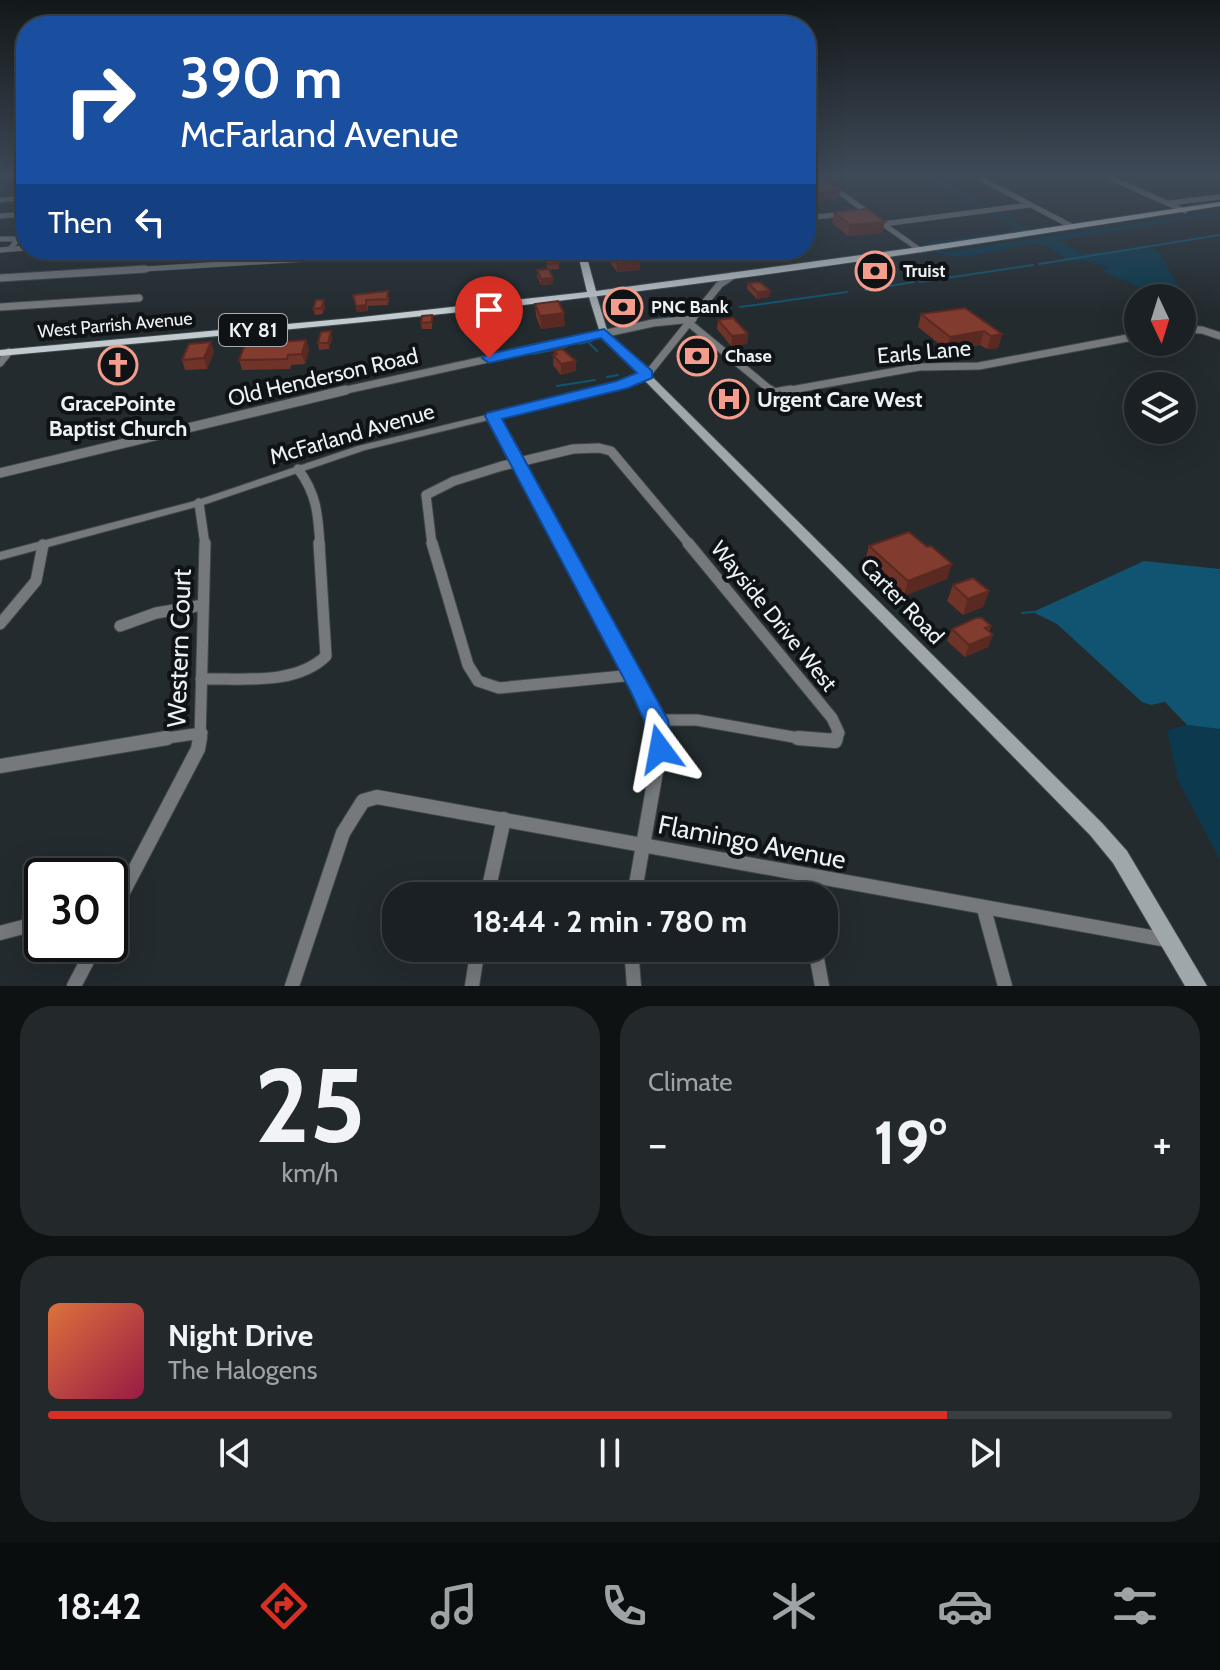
<!DOCTYPE html>
<html lang="en">
<head>
<meta charset="utf-8">
<style>
	:root { --surface:#1a2023; --page:#23282b; --text:#f1f3f6; --muted:#9fa3a6; --line:#383e41; --accent:#d93025 }
	body { margin:0; font-family:Cabin,sans-serif; background:var(--page); color:var(--text); height:100vh; display:flex; flex-direction:column; font-size:30px; white-space:nowrap }
	* { box-sizing:border-box; margin:0 }
	p { font-size:26px; color:var(--muted) }
	.icon { flex:none; width:44px; height:44px; fill:none; stroke:currentColor; stroke-width:2; stroke-linecap:round; stroke-linejoin:round }
	.map { position:relative; height:986px; overflow:hidden }
	.drawer { display:flex; flex-direction:column; gap:20px; padding:20px; background:#0e1213; flex:1 }
	.drawer>* { flex:none }
	.hud { position:absolute; left:16px; top:16px; width:800px; height:244px; border-radius:32px; box-shadow:0 8px 32px #0002,0 0 0 2px var(--line); background:#1a4fa0; color:#fff; overflow:hidden }
	.needle { width:52px; rotate:176deg }
	.fabs { position:absolute; left:1124px; top:284px; display:grid; gap:16px }
	.fabs a { display:grid; place-items:center; width:72px; height:72px; border-radius:50%; background:var(--surface); box-shadow:0 8px 32px #0002,0 0 0 2px var(--line); font-size:40px }
	.speed { position:absolute; left:24px; top:858px; display:flex; gap:16px; font-size:40px; font-weight:700; text-align:center }
	.speed>* { display:grid; place-content:center; width:104px; height:104px; border-radius:50%; background:var(--surface); box-shadow:0 8px 32px #0002,0 0 0 2px var(--line); line-height:1 }
	.speed .limit { border:4px solid #111; border-radius:12px; background:#fff; color:#111 }
	.pin { position:absolute; display:grid; place-items:center; width:68px; height:68px; color:#fff; margin:-82px -34px; border-radius:50% 50% 50% 0; rotate:-45deg; box-shadow:0 0 8px #0007 }
	.pin .icon { rotate:45deg }
	.me { position:absolute; width:88px; margin:-44px; rotate:347deg; stroke-linejoin:round; filter:drop-shadow(0 0 6px #0008) }
	.turn { display:flex; align-items:center; gap:28px; height:168px; padding:0 32px; font-size:36px }
	.turn .icon { width:104px; height:104px; stroke-width:2.5 }
	.turn b { display:block; font-size:56px; line-height:68px }
	.then { display:flex; align-items:center; height:76px; padding:0 32px; background:#0003; gap:16px; font-size:30px }
	.big { font-size:60px; font-weight:700; line-height:1.1 }
	.drawer .card { flex:1; display:flex; flex-direction:column; justify-content:center; gap:12px; min-width:0; padding:0 28px; border-radius:32px; background:var(--page) }
	.drawer .dial { align-items:center; gap:0 }
	.dial b { font-size:104px; line-height:1 }
	.song { display:flex; align-items:center; gap:24px }
	.cover { width:96px; height:96px; border-radius:12px; background:linear-gradient(135deg,hsl(20 70% 55%),hsl(340 70% 35%)) }
	.played { height:8px; border-radius:4px; background:linear-gradient(90deg,var(--accent) 80%,var(--line) 80%) }
	.keys { display:flex; justify-content:space-around; direction:ltr }
	.heat { display:flex; justify-content:space-between; align-items:center; font-size:44px; direction:ltr }
	.drawer .tiles { flex:1; display:grid; gap:20px; grid-template-columns:1fr 1fr }
	.card:last-child { grid-column:span 2 }
	.trip { position:absolute; left:382px; top:882px; width:456px; height:80px; border-radius:32px; background:var(--surface); box-shadow:0 8px 32px #0002,0 0 0 2px var(--line); font-weight:700; line-height:80px; text-align:center }
	.tab-bar { display:flex; height:128px; justify-content:space-around; align-items:center; background:#0a0d0e; color:var(--muted) }
	.tab-bar .icon { width:56px; height:56px }
	.tab-bar .selected { color:var(--accent) }
	.tab-bar b { font-size:36px; color:var(--text) }
	.map>svg:first-child { display:block }
	.green { fill:#0c394d }
	.water { fill:#105471 }
	.lines { fill:none; stroke-linecap:round; stroke-linejoin:round }
	.stream { stroke:#105471; stroke-width:2 }
	.minor-far4-casing { stroke:#3f474b; stroke-width:6 }
	.minor-far3-casing { stroke:#3f474b; stroke-width:9 }
	.minor-far2-casing { stroke:#3f474b; stroke-width:11 }
	.minor-far1-casing { stroke:#3f474b; stroke-width:13 }
	.minor-casing { stroke:#3f474b; stroke-width:16 }
	.tertiary-casing { stroke:#3f474b; stroke-width:2 }
	.secondary-casing { stroke:#3f474b; stroke-width:2 }
	.primary-casing { stroke:#3f474b; stroke-width:2 }
	.minor-far4 { stroke:#75797c; stroke-width:5 }
	.minor-far3 { stroke:#75797c; stroke-width:7 }
	.minor-far2 { stroke:#75797c; stroke-width:9 }
	.minor-far1 { stroke:#75797c; stroke-width:11 }
	.minor { stroke:#75797c; stroke-width:14 }
	.tertiary { fill:#75797c; fill-rule:evenodd }
	.secondary { fill:#a0a7ab; fill-rule:evenodd }
	.primary { fill:#c1cacf; fill-rule:evenodd }
	.wall { fill:#6f3328 }
	.shaded-wall { fill:#5a2921 }
	.building { fill:#813b2f; stroke:#5a2921; stroke-width:2 }
	.route { fill:#1a73e8; stroke:#114b97; stroke-width:2 }
	.labels { text-anchor:middle; dominant-baseline:central; stroke-width:8; stroke-linejoin:round; paint-order:stroke }
	.far-poi-label { font-size:18px; font-weight:bold; fill:#ecf1f4; stroke:#0f1315; text-anchor:start }
	.far-street-label { font-size:18px; fill:#ecf1f4; stroke:#0f1315 }
	.shield { fill:#0f1315; stroke:#aaaeb1; stroke-width:2 }
	.shield-label { font-size:20px; font-weight:bold; fill:#ecf1f4 }
	.street-label { font-size:22px; fill:#ecf1f4; stroke:#0f1315 }
	.poi-label { font-size:22px; font-weight:bold; fill:#ecf1f4; stroke:#0f1315; text-anchor:start }
	.near-street-label { font-size:26px; fill:#ecf1f4; stroke:#0f1315 }
</style>
</head>
<body>
<div class="map">
<svg width="1220" height="986" viewBox="0 0 1220 986">
	<rect width="100%" height="100%" fill="#232b2f"/>
	<g class="green">
		<path d="M 923,175 L 930,175 L 1030,231 L 933,244 L 945,252 L 1200,214 L 1220,214 L 1059,240 L 1082,254 L 1153,248 L 1159,252 L 1185,298 L 1160,296 L 1104,272 L 1102,270 L 1108,268 C 1094,259 1079,263 1065,258 C 1056,254 1048,244 1038,244 C 1003,244 950,273 923,243 L 1020,230 Z"/>
		<polygon points="1187,725 1220,729 1220,860 1178,780 1167,730"/>
	</g>
	<polygon class="water" points="1144,561 1220,569 1220,729 1187,725 1165,702 1151,705 1142,702 1057,624 1033,612"/>
	<g class="lines">
		<g class="stream">
			<polyline points="1039,264 1220,235"/>
			<polyline points="920,282 1033,265"/>
			<polyline points="865,290 914,282"/>
			<polyline points="740,307 847,292"/>
			<polyline points="706,311 731,308"/>
			<polyline points="656,319 674,316"/>
			<polyline points="589,343 597,351"/>
			<polyline points="579,344 592,341"/>
			<polyline points="534,354 566,347"/>
			<polyline points="607,377 618,375"/>
			<polyline points="557,386 595,380"/>
			<polyline points="1022,613 1033,612"/>
		</g>
		<defs>
			<g id="minor-far4">
				<polyline points="0,175 7,175"/>
				<polyline points="816,175 871,215"/>
				<polyline points="974,175 1073,227"/>
				<polyline points="1104,175 1185,211"/>
				<polyline points="1169,203 1220,197"/>
				<polyline points="0,216 26,214"/>
				<polyline points="806,218 844,214"/>
				<polyline points="883,224 1030,205"/>
				<polyline points="883,224 920,250"/>
				<polyline points="0,239 18,239 10,249"/>
				<polyline points="0,250 26,248"/>
				<polyline points="519,253 570,250"/>
				<polyline points="113,271 451,250"/>
			</g>
			<g id="minor-far3">
				<polyline points="0,278 145,269"/>
				<polyline points="0,307 139,298"/>
				<polyline points="689,323 773,392"/>
				<polyline points="1182,329 1202,330 1220,336"/>
				<polyline points="0,363 9,352"/>
				<polyline points="647,375 720,284 732,276"/>
				<polyline points="337,392 653,323 693,319"/>
				<polyline points="780,392 919,367 979,366 1138,336"/>
			</g>
			<g id="minor-far2">
				<polyline points="770,390 774,393 791,390"/>
				<polyline points="493,416 565,545"/>
				<path d="M 298,469 C 317,494 318,515 320,545"/>
				<polyline points="0,473 346,390"/>
				<polyline points="199,503 205,545"/>
				<polyline points="432,545 426,495 454,481 502,466 573,449 599,448 611,451 690,545"/>
			</g>
			<g id="minor-far1">
				<polyline points="432,543 468,665 478,681 499,688 634,675"/>
				<polyline points="563,543 656,720 659,740"/>
				<polyline points="688,543 832,718 839,733 835,740"/>
				<polyline points="0,624 36,581 43,545"/>
				<polyline points="120,626 156,613 203,605"/>
				<path d="M 201,679 C 241,678 295,686 326,656 L 319,543"/>
				<polyline points="656,720 697,720 810,740"/>
				<polyline points="153,740 202,733"/>
				<polyline points="200,740 205,543"/>
			</g>
			<g id="minor">
				<polyline points="798,738 835,741 836,738"/>
				<polyline points="0,766 167,738"/>
				<polyline points="487,896 504,819"/>
				<polyline points="634,896 660,749 659,738"/>
				<polyline points="814,896 816,879"/>
				<polyline points="984,909 1005,986"/>
				<polyline points="110,917 198,749 200,738"/>
				<polyline points="0,933 42,922"/>
				<polyline points="631,948 634,986"/>
				<polyline points="815,948 822,986"/>
				<polyline points="74,986 96,944"/>
				<polyline points="292,986 343,833 363,801 377,797 1167,940"/>
				<polyline points="472,986 478,948"/>
			</g>
			<g id="tertiary">
				<polygon points="26,196 26,200 0,202 0,198"/>
				<polygon points="647,372 652,375 650,377 625,387 365,450 203,505 0,560 0,552 195,501 358,446 619,383"/>
			</g>
			<polygon id="secondary" points="592,291 596,294 608,333 1102,823 1127,851 1207,986 1185,986 1113,863 1090,835 601,336 588,294"/>
			<path id="primary" d="M 1220,202 L 1220,206 C 1010,239 801,272 590,297 C 394,321 197,338 0,356 L 0,350 L 353,318 L 587,292 L 577,250 L 585,250 L 596,291 L 920,247 Z"/>
		</defs>
		<use href="#minor-far4" class="minor-far4-casing"/>
		<use href="#minor-far3" class="minor-far3-casing"/>
		<use href="#minor-far2" class="minor-far2-casing"/>
		<use href="#minor-far1" class="minor-far1-casing"/>
		<use href="#minor" class="minor-casing"/>
		<use href="#tertiary" class="tertiary-casing"/>
		<use href="#secondary" class="secondary-casing"/>
		<use href="#primary" class="primary-casing"/>
		<use href="#minor-far4" class="minor-far4"/>
		<use href="#minor-far3" class="minor-far3"/>
		<use href="#minor-far2" class="minor-far2"/>
		<use href="#minor-far1" class="minor-far1"/>
		<use href="#minor" class="minor"/>
		<use href="#tertiary" class="tertiary"/>
		<use href="#secondary" class="secondary"/>
		<use href="#primary" class="primary"/>
	</g>
	<g class="wall">
		<polygon points="806,182 840,190 839,198 816,200 806,193"/>
		<polygon points="834,212 882,233 848,236 832,223"/>
		<polygon points="558,255 559,269 549,270 553,284 541,285 537,276 537,270 547,269 546,256"/>
		<polygon points="611,255 640,261 640,270 617,272 611,264"/>
		<polygon points="748,283 770,291 769,297 757,299 747,289"/>
		<polygon points="353,295 389,297 388,305 368,306 368,311 357,312"/>
		<polygon points="616,298 632,303 631,309 618,310 616,304"/>
		<polygon points="535,304 565,326 541,329 536,316"/>
		<polygon points="325,306 323,314 315,315 313,309"/>
		<polygon points="921,314 1002,334 998,348 987,349 980,345 947,350 918,327"/>
		<polygon points="432,315 432,329 422,329 421,323"/>
		<polygon points="718,320 748,334 747,344 731,346 717,329"/>
		<polygon points="332,338 329,349 319,350 318,343"/>
		<polygon points="306,340 309,350 305,364 291,365 290,369 242,370 239,360"/>
		<polygon points="554,351 576,361 576,371 561,375 553,365"/>
		<polygon points="214,352 207,369 185,370 182,360"/>
		<polygon points="869,546 947,579 904,596 865,561"/>
		<polygon points="953,585 989,591 983,607 963,615 947,601"/>
		<polygon points="991,626 989,631 988,647 965,657 947,641 952,629"/>
	</g>
	<g class="shaded-wall">
		<polygon points="840,190 839,198 816,200 817,193"/>
		<polygon points="885,222 882,233 848,236 850,225"/>
		<polygon points="640,261 640,270 617,272 617,264"/>
		<polygon points="553,278 553,284 541,285 541,279"/>
		<polygon points="770,291 769,297 757,299 757,292"/>
		<polygon points="324,300 325,306 323,314 321,308"/>
		<polygon points="366,300 368,311 357,312 356,306"/>
		<polygon points="564,313 565,326 541,329 540,316"/>
		<polygon points="331,331 332,338 329,349 328,343"/>
		<polygon points="984,331 980,345 947,350 950,337"/>
		<polygon points="748,334 747,344 731,346 732,336"/>
		<polygon points="1002,334 998,348 987,349 991,336"/>
		<polygon points="306,340 309,350 305,364 302,354"/>
		<polygon points="211,342 214,352 207,369 204,358"/>
		<polygon points="576,361 576,371 561,375 561,364"/>
		<polygon points="952,564 947,579 904,596 908,581"/>
		<polygon points="989,591 983,607 963,615 968,599"/>
		<polygon points="993,635 988,647 965,657 969,645"/>
	</g>
	<g class="building">
		<polygon points="826,181 840,190 817,193 806,184 806,182"/>
		<polygon points="868,209 885,222 850,225 834,212"/>
		<polygon points="634,252 640,261 617,264 611,255"/>
		<polygon points="558,255 559,263 547,264 546,256"/>
		<polygon points="549,269 553,278 541,279 537,270"/>
		<polygon points="760,282 770,291 757,292 748,283"/>
		<polygon points="388,291 387,299 366,300 366,305 356,306 353,295"/>
		<polygon points="629,297 632,303 618,304 616,298"/>
		<polygon points="316,300 324,300 321,308 313,309"/>
		<polygon points="558,301 564,313 540,316 535,304"/>
		<polygon points="965,308 1002,334 991,336 984,331 950,337 921,314"/>
		<polygon points="432,315 432,322 421,323 422,316"/>
		<polygon points="733,318 748,334 732,336 718,320"/>
		<polygon points="331,331 328,343 318,343 321,332"/>
		<polygon points="306,340 302,354 288,355 287,359 239,360 245,345"/>
		<polygon points="211,342 204,358 182,360 189,344"/>
		<polygon points="562,349 576,361 561,364 553,355 557,354 554,351"/>
		<polygon points="909,532 927,547 931,546 952,564 908,581 869,546"/>
		<polygon points="973,578 989,591 968,599 953,585"/>
		<polygon points="976,618 982,618 991,626 985,628 993,635 969,645 952,629"/>
	</g>
	<linearGradient id="sky" x2="0" y2="1"><stop stop-color="#13181a"/><stop offset="0.56" stop-color="#3f4a58"/><stop offset="1" stop-color="#3f4a58" stop-opacity="0"/></linearGradient>
	<rect width="1220" height="313" fill="url(#sky)"/>
	<polygon class="route" points="604,329 652,371 652,378 628,388 502,419 668,720 673,749 669,756 660,759 652,756 644,720 631,692 485,416 487,413 617,381 637,373 601,338 489,363 482,358 489,354"/>
	<defs>
		<symbol id="bank-ring" viewBox="-11 -11 22 22"><circle r="9.5" fill="#0f1315" stroke="#f49d8d" stroke-width="1.5"/><path d="M-6-4H6V4H-6ZM0-2.3a2.3 2.3 0 1 0 0 4.6a2.3 2.3 0 1 0 0-4.6Z" fill="#f49d8d"/></symbol>
		<symbol id="church-ring" viewBox="-11 -11 22 22"><circle r="9.5" fill="#0f1315" stroke="#f49d8d" stroke-width="1.5"/><path d="M-1.2-6h2.4v3.5h3.3v2.4h-3.3V6h-2.4V-.1h-3.3v-2.4h3.3Z" fill="#f49d8d"/></symbol>
		<symbol id="hospital-ring" viewBox="-11 -11 22 22"><circle r="9.5" fill="#0f1315" stroke="#f49d8d" stroke-width="1.5"/><path d="M-5-5h3v3.5h4V-5h3V5h-3V1.5h-4V5h-3Z" fill="#f49d8d"/></symbol>
	</defs>
	<g fill-rule="evenodd">
		<use href="#bank-ring" x="853" y="249" width="44" height="44"/>
		<use href="#bank-ring" x="601" y="285" width="44" height="44"/>
		<use href="#bank-ring" x="675" y="334" width="44" height="44"/>
		<use href="#church-ring" x="96" y="343" width="44" height="44"/>
		<use href="#hospital-ring" x="707" y="377" width="44" height="44"/>
	</g>
	<g class="labels">
		<g class="far-poi-label">
			<text x="903" y="271">Truist</text>
			<text x="651" y="307">PNC Bank</text>
			<text x="725" y="356">Chase</text>
		</g>
		<g class="far-street-label">
			<text transform="translate(115 325) rotate(-5)">West Parrish Avenue</text>
		</g>
		<rect class="shield" x="219" y="314" width="68" height="32" rx="6"/>
		<g class="shield-label">
			<text x="253" y="330">KY 81</text>
		</g>
		<g class="street-label">
			<text transform="translate(924 352) rotate(-5)">Earls Lane</text>
			<text transform="translate(323 377) rotate(-13)">Old Henderson Road</text>
			<text transform="translate(352 434) rotate(-16)">McFarland Avenue</text>
			<text transform="translate(902 601) rotate(46)">Carter Road</text>
			<text transform="translate(774 616) rotate(51)">Wayside Drive West</text>
		</g>
		<g class="poi-label">
			<text x="757" y="399">Urgent Care West</text>
			<text x="118" y="403" text-anchor="middle">GracePointe<tspan x="118" dy="25">Baptist Church</tspan></text>
		</g>
		<g class="near-street-label">
			<text transform="translate(179 648) rotate(-88)">Western Court</text>
			<text transform="translate(752 842) rotate(11)">Flamingo Avenue</text>
		</g>
	</g>
</svg>
<div class="fabs">
<a><svg class="needle" viewBox="-14 -14 28 28"><path d="M0-13l5 13h-10z" fill="#e53935"/><path d="M0 13l5-13h-10z" fill="#9fa3a6"/></svg></a>
<a><svg class="icon" aria-label="layers" viewBox="0 0 24 24"><path d="M12 4l9 5-9 5-9-5zM3 14l9 5 9-5"/></svg></a>
</div>
<div class="speed"><div class="limit">30</div></div>
<div class="pin" style="left:489px;top:358px;background:#d93025"><svg class="icon" aria-label="arrive" viewBox="0 0 24 24"><path d="M6 21V4h12l-3 4 3 4H6"/></svg></div>
<svg class="me" style="left:660px;top:749px" viewBox="-20 -20 40 40"><path d="M0-17L14 15 0 8-14 15z" fill="#1a73e8" stroke="#fff" stroke-width="4"/></svg>
<div class="trip">18:44 · 2 min · 780 m</div>
<div class="hud">
<div class="turn"><svg class="icon" aria-label="right" viewBox="0 0 24 24"><path d="M7 20v-9h11M14 6l5 5-5 5"/></svg><div><b>390 m</b>McFarland Avenue</div></div>
<div class="then">Then<svg class="icon" aria-label="left" viewBox="0 0 24 24"><path d="M17 20v-9H6M10 6l-5 5 5 5"/></svg></div>
</div>
</div>
<section class="drawer">
<div class="tiles">
<div class="card dial"><b>25</b><p>km/h</p></div>
<div class="card"><p>Climate</p>
<div class="heat"><a>−</a><b class="big">19°</b><a>+</a></div>
</div>
<div class="card">
<div class="song"><i class="cover"></i><div><b>Night Drive</b><p>The Halogens</p></div></div>
<div class="played"></div>
<div class="keys"><svg class="icon" aria-label="previous" viewBox="0 0 24 24"><path d="M18 5L8 12l10 7zM5 5v14"/></svg><svg class="icon" aria-label="pause" viewBox="0 0 24 24"><path d="M8 5v14M16 5v14"/></svg><svg class="icon" aria-label="next" viewBox="0 0 24 24"><path d="M6 5l10 7-10 7zM19 5v14"/></svg></div>
</div>
</div>
</section>
<nav class="tab-bar">
<b>18:42</b>
<svg class="icon selected" aria-label="directions" viewBox="0 0 24 24"><path d="M12 3l9 9-9 9-9-9zM9 14v-3h6M13 9l2 2-2 2"/></svg>
<svg class="icon" aria-label="music" viewBox="0 0 24 24"><path d="M9 18V5l10-2v13"/><circle cx="6" cy="18" r="3"/><circle cx="16" cy="16" r="3"/></svg>
<svg class="icon" aria-label="phone" viewBox="0 0 24 24"><path d="M5 4h4l2 5-3 2q2 4 5 5l2-3 5 2v4C11 20 4 13 5 4z"/></svg>
<svg class="icon" aria-label="climate" viewBox="0 0 24 24"><path d="M12 3v18M4 7l16 10M4 17L20 7"/></svg>
<svg class="icon" aria-label="car" viewBox="0 0 24 24"><path d="M5 17H2v-5l4-1 3-4h7l3 4 3 1v5h-3M9 17h6M6 11h13"/><circle cx="7" cy="17" r="2"/><circle cx="17" cy="17" r="2"/></svg>
<svg class="icon" aria-label="filters" viewBox="0 0 24 24"><path d="M4 7h16M4 17h16"/><circle cx="9" cy="7" r="2"/><circle cx="15" cy="17" r="2"/></svg>
</nav>
</body>
</html>
